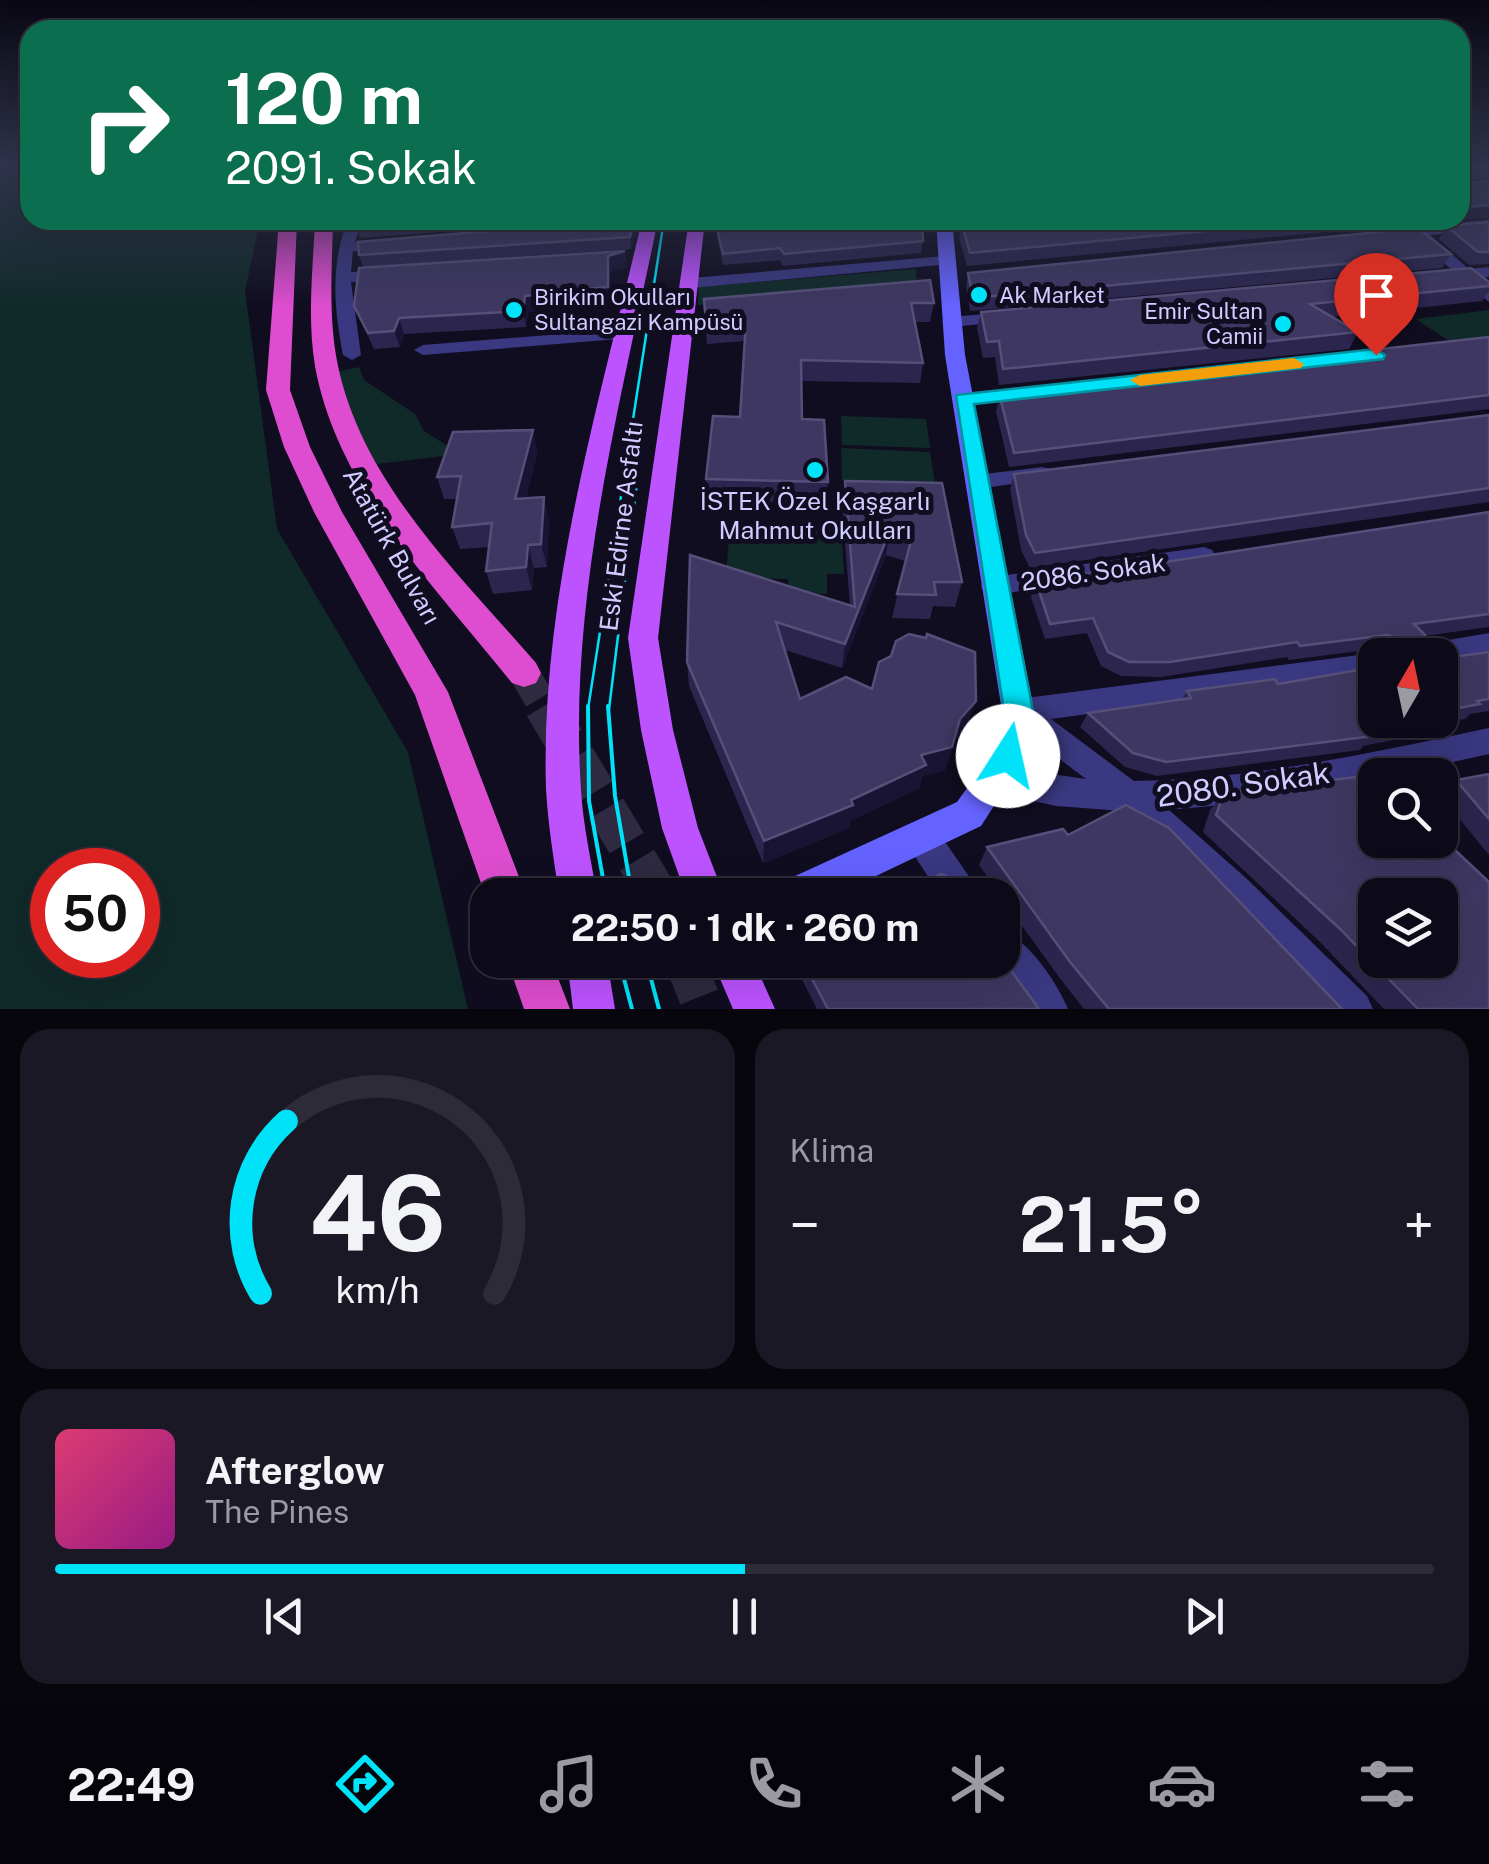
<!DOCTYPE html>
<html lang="tr">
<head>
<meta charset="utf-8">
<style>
	:root { --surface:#0c0a18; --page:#1a1825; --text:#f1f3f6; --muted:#9a9aa2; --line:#2c2b37; --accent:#00e2f7 }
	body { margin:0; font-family:"Public Sans",sans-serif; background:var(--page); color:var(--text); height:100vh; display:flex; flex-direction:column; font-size:38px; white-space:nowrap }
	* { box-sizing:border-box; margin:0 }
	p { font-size:32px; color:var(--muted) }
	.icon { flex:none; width:55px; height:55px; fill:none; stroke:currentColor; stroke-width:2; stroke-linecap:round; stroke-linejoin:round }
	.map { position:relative; height:1009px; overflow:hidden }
	.panel { display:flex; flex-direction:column; gap:20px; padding:20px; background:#07060d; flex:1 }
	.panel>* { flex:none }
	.banner { position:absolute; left:20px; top:20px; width:1450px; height:210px; border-radius:30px; box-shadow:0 10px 40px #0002,0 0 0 2px var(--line); background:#0b6e4f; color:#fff; overflow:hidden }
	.needle { width:65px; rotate:9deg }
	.fabs { position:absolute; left:1358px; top:638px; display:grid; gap:20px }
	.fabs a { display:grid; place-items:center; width:100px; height:100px; border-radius:20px; background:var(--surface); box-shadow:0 10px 40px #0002,0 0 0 2px var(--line); font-size:50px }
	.speed { position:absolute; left:30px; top:848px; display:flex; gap:20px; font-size:50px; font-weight:700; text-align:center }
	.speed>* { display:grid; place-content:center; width:130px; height:130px; border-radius:50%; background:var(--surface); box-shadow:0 10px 40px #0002,0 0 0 2px var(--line); line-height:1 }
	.speed .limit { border:15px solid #d22; background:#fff; color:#111 }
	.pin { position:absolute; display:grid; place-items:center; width:85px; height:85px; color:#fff; margin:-102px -42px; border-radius:50% 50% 50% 0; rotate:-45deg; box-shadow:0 0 10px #0007 }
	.pin .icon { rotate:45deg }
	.me { position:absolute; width:110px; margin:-55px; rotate:10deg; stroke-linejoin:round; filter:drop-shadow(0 0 8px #0008) }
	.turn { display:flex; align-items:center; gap:35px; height:210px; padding:0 40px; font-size:45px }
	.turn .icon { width:130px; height:130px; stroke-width:2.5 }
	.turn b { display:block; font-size:70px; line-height:85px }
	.big { font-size:75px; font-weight:700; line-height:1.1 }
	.panel .widget { flex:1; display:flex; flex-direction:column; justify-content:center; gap:15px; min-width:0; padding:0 35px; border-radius:30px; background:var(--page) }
	.panel .dial { align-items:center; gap:0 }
	.dial svg { height:260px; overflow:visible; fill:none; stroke:var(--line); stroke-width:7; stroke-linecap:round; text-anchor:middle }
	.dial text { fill:var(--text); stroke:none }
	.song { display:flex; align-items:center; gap:30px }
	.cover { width:120px; height:120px; border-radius:15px; background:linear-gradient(135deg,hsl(340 70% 55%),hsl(310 70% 35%)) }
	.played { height:10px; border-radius:5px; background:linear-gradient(90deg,var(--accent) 50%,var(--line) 50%) }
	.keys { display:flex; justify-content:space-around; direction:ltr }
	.heat { display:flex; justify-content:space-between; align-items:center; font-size:55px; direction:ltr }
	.panel .tiles { flex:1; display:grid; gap:20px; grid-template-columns:1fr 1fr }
	.widget:last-child { grid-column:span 2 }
	.trip { position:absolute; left:470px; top:878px; width:550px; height:100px; border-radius:30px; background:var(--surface); box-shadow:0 10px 40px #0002,0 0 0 2px var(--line); font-weight:700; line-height:100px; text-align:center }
	.tab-bar { display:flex; height:160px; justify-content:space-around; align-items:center; background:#05040a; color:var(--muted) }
	.tab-bar .icon { width:70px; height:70px }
	.tab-bar .current { color:var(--accent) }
	.tab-bar b { font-size:45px; color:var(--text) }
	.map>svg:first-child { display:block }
	.green { fill:#102a29; fill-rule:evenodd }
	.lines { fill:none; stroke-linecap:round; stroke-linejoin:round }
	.trunk-tunnel-far1 { stroke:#2d2a41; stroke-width:30; stroke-dasharray:30 15; stroke-linecap:butt }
	.trunk-tunnel { stroke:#2d2a41; stroke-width:40; stroke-dasharray:40 20; stroke-linecap:butt }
	.minor { fill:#393880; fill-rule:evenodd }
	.tertiary { fill:#393880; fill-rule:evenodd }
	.secondary { fill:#6563ff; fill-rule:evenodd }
	.primary { fill:#bc53ff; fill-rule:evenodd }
	.trunk { fill:#de4dd0; fill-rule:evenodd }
	.tram-far1 { stroke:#00e2f7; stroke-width:2.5 }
	.tram { stroke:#00e2f7; stroke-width:4 }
	.wall { fill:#2c264e }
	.shaded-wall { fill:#1a1434 }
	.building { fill:#3e3761; stroke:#554f7a; stroke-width:2.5; fill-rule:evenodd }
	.route { fill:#00e2f7; stroke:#0093a1; stroke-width:2.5 }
	.slow { fill:#f59e0b }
	.poi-dot { fill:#00e2f7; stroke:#100d20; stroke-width:4 }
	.labels { text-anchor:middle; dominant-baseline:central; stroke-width:10; stroke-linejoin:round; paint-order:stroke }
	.far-poi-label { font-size:22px; fill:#d1ccff; stroke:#100d20; text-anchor:start }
	.poi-label { font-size:25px; fill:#d1ccff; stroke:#100d20 }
	.street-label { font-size:25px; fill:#d1ccff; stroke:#100d20 }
	.near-street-label { font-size:30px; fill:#d1ccff; stroke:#100d20 }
</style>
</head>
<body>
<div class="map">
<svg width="1489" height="1009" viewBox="0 0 1489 1009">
	<rect width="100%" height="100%" fill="#100d20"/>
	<g class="green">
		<path d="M 0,165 L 30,165 L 30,220 L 260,220 L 245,291 L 277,529 L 408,752 L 468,1009 L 0,1009 ZM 138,870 L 138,955 L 52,955 L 52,870 Z"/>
		<polygon points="916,269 917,289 698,305 699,287"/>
		<polygon points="1489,310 1489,338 1452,343 1416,319"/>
		<polygon points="359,367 364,380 415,414 424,431 460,454 377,464 364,445 336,372"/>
		<polygon points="841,416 926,419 930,448 842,445"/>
		<polygon points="841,448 930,452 935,484 842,480"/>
		<polygon points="730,524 841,527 844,574 827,574 827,594 788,592 788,579 726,577"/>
	</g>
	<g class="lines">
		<polyline class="trunk-tunnel-far1" points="524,673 545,709"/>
		<g class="trunk-tunnel">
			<polyline points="544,706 658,895"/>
			<polyline points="684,960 704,1009"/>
		</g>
		<g class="minor">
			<path d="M 348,220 L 362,220 L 355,242 L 388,241 L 396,246 L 388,251 L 353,251 L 351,272 L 387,270 L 395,275 L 387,280 L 351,282 L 361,355 L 352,360 L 343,355 C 334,309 330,264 348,220 Z"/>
			<polygon points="752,220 811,220 804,224 696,233 689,229 696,225"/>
			<polygon points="945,256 953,261 950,264 691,288 683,283 691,278"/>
			<polygon points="1489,267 1489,277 1447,281 1439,276 1447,271"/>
			<polygon points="1007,312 1013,313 1013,321 951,327 942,322 951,317"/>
			<polygon points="625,329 631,330 631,338 423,355 414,350 423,345"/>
			<polygon points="1039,385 1049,391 1046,395 963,405 953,399 963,393"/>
			<polygon points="1042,467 1050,469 1053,474 1050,479 976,489 965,482 976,475"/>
			<polygon points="1204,547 1212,550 1216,556 1212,562 1204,565 993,595 984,593 981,586 984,579 993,577"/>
			<polygon points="1489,633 1489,655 1440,663 1440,655 1413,655 1417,647 1426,644"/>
			<path d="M 1375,653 L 1381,655 L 1375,655 L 1375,675 L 1051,719 L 1134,781 C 1255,779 1371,753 1489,728 L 1489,754 L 1394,775 L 1375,775 L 1375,779 L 1243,803 L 1169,810 L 1246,878 L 1367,996 L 1373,1009 L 1328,1009 L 1222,902 L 1123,811 L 1056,806 L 985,790 L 981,780 L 985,770 L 996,766 L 1086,779 L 1008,720 L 1004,711 L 1008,702 L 1018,699 Z"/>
		</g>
		<g class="tertiary">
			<polygon points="1489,220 1489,230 1430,235 1489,287 1489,302 1414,237 1390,239 1382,234 1390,229"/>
			<polygon points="921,821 934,826 982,895 940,895 903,838 908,826"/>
			<path d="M 1002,930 C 1029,941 1057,982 1068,1009 L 1022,1009 L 987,960 L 1002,960 Z"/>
		</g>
		<polygon class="secondary" points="936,220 952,220 965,355 1034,711 1026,756 981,826 836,895 776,895 782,882 957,802 994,751 1002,711 945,355"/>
		<g class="primary">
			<path d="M 642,220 L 658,220 C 620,405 568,599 581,790 C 583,825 591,860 597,895 L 559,895 C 554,860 548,825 546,789 C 540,597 599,405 642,220 Z"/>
			<polygon points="689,220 705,220 658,638 673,730 698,828 724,895 686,895 662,828 641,730 628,638"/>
			<polygon points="567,960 607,960 615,1009 573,1009"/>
			<polygon points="712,960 753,960 775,1009 733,1009"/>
		</g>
		<g class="trunk">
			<polygon points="279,220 297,220 290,390 310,447 342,512 448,692 526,895 488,895 488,903 415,695 314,512 284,447 266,390"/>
			<path d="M 315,220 L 333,220 C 332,268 328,318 338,366 C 363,484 460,575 536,663 L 541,673 L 536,683 L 524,687 L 512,683 C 437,589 337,489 315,366 C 307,318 313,268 315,220 Z"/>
			<polygon points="507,960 551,960 570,1009 524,1009"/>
		</g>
		<g class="tram-far1">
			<polyline points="588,709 664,220"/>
			<polyline points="609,709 643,434"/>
		</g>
		<g class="tram">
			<polyline points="588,706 589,801 606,895"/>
			<polyline points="608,706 615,796 632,895"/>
			<polyline points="619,960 632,1009"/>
			<polyline points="646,960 659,1009"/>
		</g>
	</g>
	<g class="wall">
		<polygon points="1460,165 1489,165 1489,178 1463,179 1467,183 1489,182 1489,217 1460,219"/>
		<polygon points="359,220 595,220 360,238 357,228"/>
		<polygon points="635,220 636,231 631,249 363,267 359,255"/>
		<polygon points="1023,220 1400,220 1398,225 967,266 959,237 962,225"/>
		<polygon points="1489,222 1489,264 1469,265 1439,239 1446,226"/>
		<polygon points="716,224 923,241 921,253 783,266 780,260 723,265 717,235"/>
		<polygon points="625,251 627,267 610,272 610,303 528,312 526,327 404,334 400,347 374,349 354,306"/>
		<polygon points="1451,254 1442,268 970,311 966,287 968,273"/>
		<polygon points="1489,279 1489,291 1482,301 1332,317 1358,332 1349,349 999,385 995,357 983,358 977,328 981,312 1488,281"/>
		<polygon points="704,299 934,303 930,322 915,322 923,363 920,383 801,381 802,419 828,482 826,503 707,500 706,479 740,417 745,341 707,344"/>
		<polygon points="1489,337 1489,409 1009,467 996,411 1000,397 1010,396 1011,390"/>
		<polygon points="1489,415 1489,502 1030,568 1021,550 1010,489 1014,474"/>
		<polygon points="533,430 537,453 526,498 549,520 547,567 534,568 532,590 493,594 486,571 489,547 460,549 452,527 457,499 444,499 437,477"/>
		<polygon points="845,481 942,483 962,582 955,607 933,606 930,619 892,618 905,561 886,555 842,668 785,650 800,699 872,689 968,724 954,741 945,770 922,776 919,788 850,821 849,828 763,863 689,686 687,662 690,555 850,605 842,505"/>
		<polygon points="1489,512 1489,627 1424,636 1424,643 1446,658 1489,652 1489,711 1470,714 1465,719 1451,721 1440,731 1363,746 1360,750 1157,776 1125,767 1080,727 1088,713 1182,699 1187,691 1278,684 1440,655 1384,655 1384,653 1375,649 1289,660 1287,657 1161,677 1121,676 1101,666 1087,633 1045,639 1031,597 1036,582"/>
		<polygon points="1489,774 1489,855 1440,795 1440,793 1456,780"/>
		<polygon points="1224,793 1489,1009 1384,1009 1320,942 1203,832 1210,810"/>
		<polygon points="1068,835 1342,1009 1084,1009 1059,977 1002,898 1002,895 1001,895 979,865 987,847"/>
		<polygon points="792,960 1002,960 1039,1009 817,1009"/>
	</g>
	<g class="shaded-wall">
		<polygon points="1489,205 1489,216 1460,219 1460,208"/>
		<polygon points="635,220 636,231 631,249 630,237"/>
		<polygon points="1423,220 1452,220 1421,223"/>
		<polygon points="625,251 627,267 610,272 610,303 528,312 526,327 523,311 525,296 608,256"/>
		<polygon points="399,318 404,334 400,347 394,331"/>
		<polygon points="533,430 537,453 521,522 515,499"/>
		<polygon points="544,497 549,520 547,567 541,544"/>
		<polygon points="890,530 886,555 842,668 845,644"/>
		<polygon points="528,545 534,568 532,590 526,567"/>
		<polygon points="976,701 968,724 953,742 960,719"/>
		<polygon points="952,747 945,770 922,776 919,788 850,821 849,828 763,863 764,841 921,755"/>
	</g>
	<g class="building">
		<polygon points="1460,165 1489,165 1489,167 1467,168 1463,179 1467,183 1489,181 1489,205 1460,208"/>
		<polygon points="359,220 464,220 357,228"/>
		<polygon points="622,220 634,220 630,237 359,255 358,242"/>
		<polygon points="761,220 922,220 923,241 784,254 780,248 723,254 716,224"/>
		<polygon points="1023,220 1324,220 970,253 962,225"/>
		<polygon points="1489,222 1489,252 1478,252 1446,226"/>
		<polygon points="1418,228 1451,254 973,298 968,273"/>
		<polygon points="625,251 608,256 608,287 525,296 523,311 399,318 394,331 368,333 354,306 359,268"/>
		<polygon points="1471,268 1489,282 1489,286 1310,304 1358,332 1003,369 999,341 987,342 981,312"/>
		<polygon points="930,280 934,303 911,303 923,363 801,360 802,419 824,420 828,482 706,479 713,416 740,417 746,321 706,324 704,299"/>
		<polygon points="1489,337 1489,395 1014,453 1000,397 1013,395 1011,390"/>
		<polygon points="1489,415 1489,488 1035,553 1026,535 1014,474"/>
		<polygon points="533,430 515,499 544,497 541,544 528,545 526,567 486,571 492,523 452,527 461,476 437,477 453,432"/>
		<polygon points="845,481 942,483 962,582 934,582 936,595 897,594 912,537 890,530 845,644 776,622 800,699 846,677 872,689 879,662 891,656 896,641 909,634 926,638 927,634 975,652 976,701 960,719 952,747 921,755 926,765 851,800 853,805 764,841 687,662 690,555 855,607"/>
		<polygon points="1489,512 1489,614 1414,624 1425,635 1424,643 1433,644 1446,658 1489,652 1489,699 1477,701 1480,704 1448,710 1455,717 1371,733 1373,736 1166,762 1133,753 1088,713 1191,698 1187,691 1275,679 1278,684 1375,667 1375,720 1440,720 1440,655 1391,655 1397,638 1387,635 1300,646 1297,642 1170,662 1129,662 1108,652 1093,618 1050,624 1036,582"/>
		<polygon points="1489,774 1489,819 1456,780"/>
		<path d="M 1373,775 L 1375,775 L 1375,840 L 1440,840 L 1440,836 L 1489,882 L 1489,1009 L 1418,1009 L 1339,928 L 1216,815 L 1224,793 ZM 1375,895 L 1440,895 L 1440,960 L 1375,960 Z"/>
		<polygon points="1126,805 1169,828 1342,1009 1109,1009 1070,962 987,847 1063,829 1068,835"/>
		<polygon points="941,874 955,880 964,895 900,895"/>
		<polygon points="1002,958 1039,1009 828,1009 802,960 1002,960"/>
	</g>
	<linearGradient id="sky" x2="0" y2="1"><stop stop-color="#090712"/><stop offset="0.54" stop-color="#31354e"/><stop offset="1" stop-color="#31354e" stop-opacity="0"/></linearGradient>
	<rect width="1489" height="307" fill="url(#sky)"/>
	<polygon class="route" points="1376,349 1385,355 1383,359 974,404 1033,711 1019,765 1008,769 998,765 993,756 1004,711 956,395"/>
	<polygon class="slow" points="1294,358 1304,364 1301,368 1140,386 1130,380 1140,375"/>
	<g class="poi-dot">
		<circle cx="979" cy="295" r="10"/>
		<circle cx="514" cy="310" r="10"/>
		<circle cx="1283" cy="324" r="10"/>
		<circle cx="815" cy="470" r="10"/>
	</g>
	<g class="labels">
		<g class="far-poi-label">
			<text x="999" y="295">Ak Market</text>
			<text x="534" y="297">Birikim Okulları<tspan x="534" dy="25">Sultangazi Kampüsü</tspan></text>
			<text x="1263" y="311" text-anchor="end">Emir Sultan<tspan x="1263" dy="25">Camii</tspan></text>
		</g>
		<g class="poi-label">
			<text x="815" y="501">İSTEK Özel Kaşgarlı<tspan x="815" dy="29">Mahmut Okulları</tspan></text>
		</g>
		<g class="street-label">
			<text transform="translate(621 526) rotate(-83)">Eski Edirne Asfaltı</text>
			<text transform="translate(392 546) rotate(61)">Atatürk Bulvarı</text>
			<text transform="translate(1093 572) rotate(-8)">2086. Sokak</text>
		</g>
		<g class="near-street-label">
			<text transform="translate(1243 784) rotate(-8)">2080. Sokak</text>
		</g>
	</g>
</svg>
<div class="fabs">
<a><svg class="needle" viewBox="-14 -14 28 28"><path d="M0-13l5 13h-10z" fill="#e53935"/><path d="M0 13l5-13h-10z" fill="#9a9aa2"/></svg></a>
<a><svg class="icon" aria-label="search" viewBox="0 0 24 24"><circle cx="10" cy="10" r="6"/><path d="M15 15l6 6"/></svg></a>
<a><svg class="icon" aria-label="layers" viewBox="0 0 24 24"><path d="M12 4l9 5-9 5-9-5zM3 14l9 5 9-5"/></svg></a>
</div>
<div class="speed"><div class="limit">50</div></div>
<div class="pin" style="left:1376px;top:355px;background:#d93025"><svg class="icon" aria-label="arrive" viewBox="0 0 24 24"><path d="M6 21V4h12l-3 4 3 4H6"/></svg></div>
<svg class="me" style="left:1008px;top:756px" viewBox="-20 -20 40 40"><circle r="19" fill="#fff"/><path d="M0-13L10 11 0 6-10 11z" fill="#00e2f7"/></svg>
<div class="trip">22:50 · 1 dk · 260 m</div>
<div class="banner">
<div class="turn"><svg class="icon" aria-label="right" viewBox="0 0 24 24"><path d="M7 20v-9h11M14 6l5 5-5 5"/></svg><div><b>120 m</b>2091. Sokak</div></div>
</div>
</div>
<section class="panel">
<div class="tiles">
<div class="widget dial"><svg viewBox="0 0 100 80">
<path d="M14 69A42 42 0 1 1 86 69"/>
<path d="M14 69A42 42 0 0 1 22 16" stroke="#00e2f7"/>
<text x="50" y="56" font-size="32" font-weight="700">46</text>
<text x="50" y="72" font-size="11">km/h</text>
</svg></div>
<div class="widget"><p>Klima</p>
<div class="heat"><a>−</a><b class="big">21.5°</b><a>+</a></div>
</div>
<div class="widget">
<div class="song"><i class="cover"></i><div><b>Afterglow</b><p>The Pines</p></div></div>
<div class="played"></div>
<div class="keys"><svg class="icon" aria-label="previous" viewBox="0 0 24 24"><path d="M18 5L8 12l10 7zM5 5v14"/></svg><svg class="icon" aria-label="pause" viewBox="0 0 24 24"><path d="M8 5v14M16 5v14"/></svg><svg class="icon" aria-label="next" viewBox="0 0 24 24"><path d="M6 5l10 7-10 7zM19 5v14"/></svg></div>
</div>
</div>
</section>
<nav class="tab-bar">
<b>22:49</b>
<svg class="icon current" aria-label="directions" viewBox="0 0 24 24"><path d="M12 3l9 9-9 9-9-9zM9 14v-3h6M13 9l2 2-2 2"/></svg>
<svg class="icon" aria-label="music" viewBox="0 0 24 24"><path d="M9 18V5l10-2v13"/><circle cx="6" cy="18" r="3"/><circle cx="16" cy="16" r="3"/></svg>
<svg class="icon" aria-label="phone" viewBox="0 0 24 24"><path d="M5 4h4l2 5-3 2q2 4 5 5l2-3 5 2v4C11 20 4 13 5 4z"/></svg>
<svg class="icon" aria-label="climate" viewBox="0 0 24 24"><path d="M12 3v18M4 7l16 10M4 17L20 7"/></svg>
<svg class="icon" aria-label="car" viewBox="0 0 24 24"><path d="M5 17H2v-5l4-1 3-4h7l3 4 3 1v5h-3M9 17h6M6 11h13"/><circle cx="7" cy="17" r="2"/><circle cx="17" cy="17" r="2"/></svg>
<svg class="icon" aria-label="filters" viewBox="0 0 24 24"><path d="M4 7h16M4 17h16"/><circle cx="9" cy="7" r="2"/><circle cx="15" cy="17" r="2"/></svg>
</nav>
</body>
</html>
